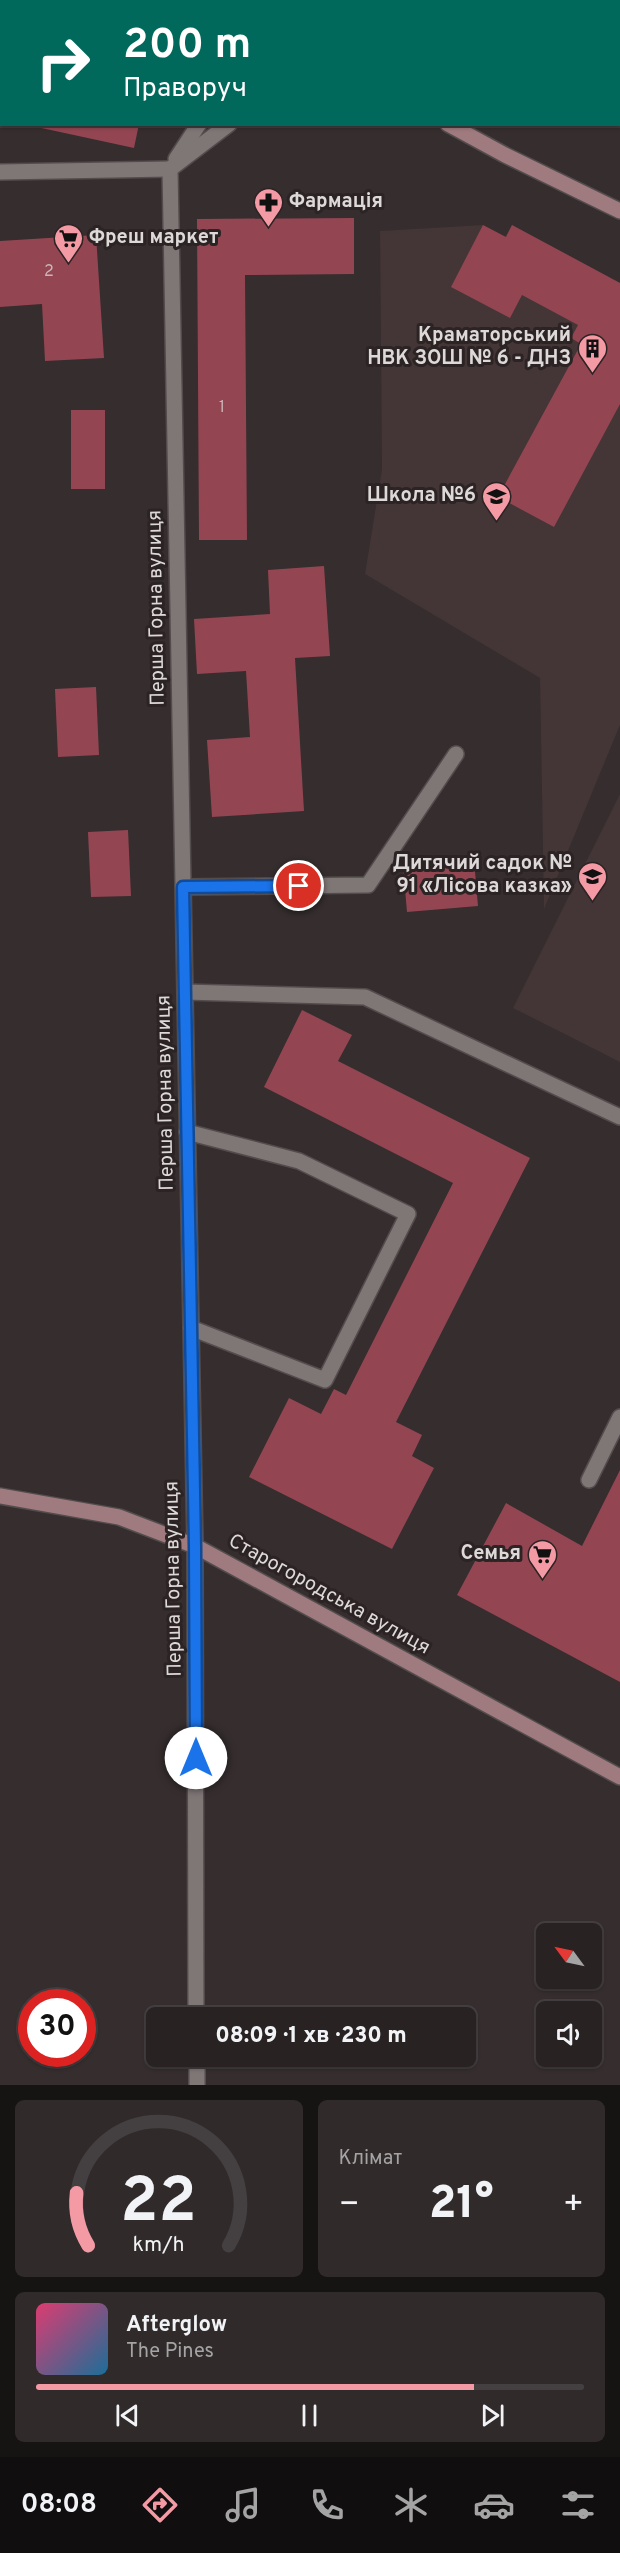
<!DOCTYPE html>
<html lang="uk">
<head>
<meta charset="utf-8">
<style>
	:root { --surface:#282222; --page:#302a2a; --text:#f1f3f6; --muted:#a5a4a5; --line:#443f40; --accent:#f49aa5 }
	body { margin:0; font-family:Overpass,sans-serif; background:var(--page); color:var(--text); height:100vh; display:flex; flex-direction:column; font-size:22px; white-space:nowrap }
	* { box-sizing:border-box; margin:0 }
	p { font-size:20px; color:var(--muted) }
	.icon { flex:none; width:33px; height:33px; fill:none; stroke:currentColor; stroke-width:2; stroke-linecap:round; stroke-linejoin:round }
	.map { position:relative; height:2085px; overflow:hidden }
	.side { display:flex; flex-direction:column; gap:15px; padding:15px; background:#161313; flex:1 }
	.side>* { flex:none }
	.hud { position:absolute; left:0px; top:0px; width:621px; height:126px; box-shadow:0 2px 4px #0004,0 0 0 2px var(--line); background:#00695c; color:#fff; overflow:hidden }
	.needle { width:39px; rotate:303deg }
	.buttons { position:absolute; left:536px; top:1923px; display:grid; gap:12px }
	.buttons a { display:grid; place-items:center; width:66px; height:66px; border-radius:9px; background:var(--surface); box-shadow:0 2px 4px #0004,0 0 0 2px var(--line); font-size:30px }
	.speed { position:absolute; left:18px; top:1989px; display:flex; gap:12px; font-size:30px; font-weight:700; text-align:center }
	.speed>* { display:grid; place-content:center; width:78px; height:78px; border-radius:50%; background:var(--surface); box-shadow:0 2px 4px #0004,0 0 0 2px var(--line); line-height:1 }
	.speed .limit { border:9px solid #d22; background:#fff; color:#111 }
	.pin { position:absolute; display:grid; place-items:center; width:51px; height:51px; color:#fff; margin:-26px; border:3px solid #fff; border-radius:50%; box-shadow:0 2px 6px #0007 }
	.me { position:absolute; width:66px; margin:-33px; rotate:0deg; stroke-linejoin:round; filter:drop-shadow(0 0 4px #0008) }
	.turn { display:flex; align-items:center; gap:21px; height:126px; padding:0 24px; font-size:27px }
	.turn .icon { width:78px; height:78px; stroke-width:2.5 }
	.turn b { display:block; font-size:42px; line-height:51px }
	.big { font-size:45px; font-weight:800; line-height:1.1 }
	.side .tile { flex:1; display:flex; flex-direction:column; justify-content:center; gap:9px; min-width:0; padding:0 21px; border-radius:9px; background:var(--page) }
	.side .dial { align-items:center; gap:0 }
	.dial svg { height:156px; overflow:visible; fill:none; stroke:var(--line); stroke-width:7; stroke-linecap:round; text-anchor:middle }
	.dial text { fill:var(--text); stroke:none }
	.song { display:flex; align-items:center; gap:18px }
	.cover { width:72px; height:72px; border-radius:9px; background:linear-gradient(135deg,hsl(340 70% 55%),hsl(200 70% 35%)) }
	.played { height:6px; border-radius:3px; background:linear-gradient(90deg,var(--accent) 80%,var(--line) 80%) }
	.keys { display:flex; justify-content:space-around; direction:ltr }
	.heat { display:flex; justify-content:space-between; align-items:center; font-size:33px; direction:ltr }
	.side .tiles { flex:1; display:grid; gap:15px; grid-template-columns:1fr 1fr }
	.tile:last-child { grid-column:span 2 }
	.trip { position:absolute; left:146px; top:2007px; width:330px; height:60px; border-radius:9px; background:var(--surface); box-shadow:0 2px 4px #0004,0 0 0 2px var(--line); font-weight:800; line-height:60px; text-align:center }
	.tabs { display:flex; height:96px; justify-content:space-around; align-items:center; background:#100e0e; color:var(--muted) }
	.tabs .icon { width:42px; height:42px }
	.tabs .active { color:var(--accent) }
	.tabs b { font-size:27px; color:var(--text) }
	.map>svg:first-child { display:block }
	.built { fill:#443536 }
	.building { fill:#934652 }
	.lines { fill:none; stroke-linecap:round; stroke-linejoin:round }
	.lane-casing { stroke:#534c4d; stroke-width:18 }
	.street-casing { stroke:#534c4d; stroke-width:18 }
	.secondary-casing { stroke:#534c4d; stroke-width:18 }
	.lane { stroke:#7f7676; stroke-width:15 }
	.street { stroke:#7f7676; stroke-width:15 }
	.secondary { stroke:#9f7a7e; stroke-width:15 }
	.route-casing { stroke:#114b97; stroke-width:15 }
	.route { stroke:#1a73e8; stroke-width:10 }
	.labels { text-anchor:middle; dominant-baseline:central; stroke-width:6; stroke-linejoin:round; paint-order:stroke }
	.number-label { font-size:16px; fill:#cbb4b7 }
	.poi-label { font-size:20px; font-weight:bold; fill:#ded9d9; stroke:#2b2324; text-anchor:end }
	.street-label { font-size:20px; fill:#ded9d9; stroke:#2b2324 }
</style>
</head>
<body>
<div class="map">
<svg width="620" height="2085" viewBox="0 0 620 2085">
	<rect width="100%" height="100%" fill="#352d2e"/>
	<g class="built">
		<polygon points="483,225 505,237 512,225 620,283 620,725 544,909 540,678 365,574 382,469 380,231"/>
		<polygon points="620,794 620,1062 513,1008"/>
	</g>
	<g class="building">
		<polygon points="23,124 139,124 134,148"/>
		<polygon points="354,218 354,274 245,275 247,540 199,540 197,219"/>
		<polygon points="483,225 506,237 512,225 620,283 620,404 554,527 498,497 581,344 571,338 578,325 522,295 510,318 451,287"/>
		<polygon points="96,235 104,358 45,361 42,304 0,307 0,241"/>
		<rect x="71" y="410" width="34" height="79"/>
		<polygon points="324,566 330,656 295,658 304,811 212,817 207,740 250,737 246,671 197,674 194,619 270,614 268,570"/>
		<polygon points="96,687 99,755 58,757 55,689"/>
		<polygon points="128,830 131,896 91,897 88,832"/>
		<polygon points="474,860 478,906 407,912 403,866"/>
		<polygon points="302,1010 352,1035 338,1061 530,1158 396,1422 422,1435 412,1456 434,1468 392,1549 249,1477 289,1398 321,1414 334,1389 346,1395 453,1183 264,1087"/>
		<polygon points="620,1470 620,1682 457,1595 506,1503 582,1546"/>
	</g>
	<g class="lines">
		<defs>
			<g id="lane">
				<polyline points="183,887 368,885 456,754"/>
				<polyline points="185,992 365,997 620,1117"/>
				<polyline points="187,1132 299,1161 408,1214 325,1380 191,1328"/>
				<polyline points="589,1480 620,1417"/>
			</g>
			<g id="street">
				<polyline points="176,159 199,124"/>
				<polyline points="170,169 195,1546 196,2018"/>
				<polyline points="170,169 229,124"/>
				<polyline points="0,172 170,169"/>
				<polyline points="197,2056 197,2085"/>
			</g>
			<g id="secondary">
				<polyline points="216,0 219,2"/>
				<polyline points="277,2 278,0"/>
				<polyline points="350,2 351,0"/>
				<polyline points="448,124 505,155 620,211"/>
				<polyline points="0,1496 119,1517 195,1546 620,1777"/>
			</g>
		</defs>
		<use href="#lane" class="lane-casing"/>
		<use href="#street" class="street-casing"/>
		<use href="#secondary" class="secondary-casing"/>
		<use href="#lane" class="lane"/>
		<use href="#street" class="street"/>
		<use href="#secondary" class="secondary"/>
	</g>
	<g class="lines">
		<defs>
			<polyline id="route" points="196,1758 195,1546 183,887 299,886"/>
		</defs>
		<use href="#route" class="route-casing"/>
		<use href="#route" class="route"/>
	</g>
	<defs>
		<symbol id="pharmacy-pin" viewBox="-11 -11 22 30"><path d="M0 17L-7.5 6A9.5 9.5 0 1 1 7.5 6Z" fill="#f49aa5" stroke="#2b2324"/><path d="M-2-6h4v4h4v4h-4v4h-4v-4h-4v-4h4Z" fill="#111"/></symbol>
		<symbol id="supermarket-pin" viewBox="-11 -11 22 30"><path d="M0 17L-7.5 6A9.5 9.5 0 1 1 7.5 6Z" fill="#f49aa5" stroke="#2b2324"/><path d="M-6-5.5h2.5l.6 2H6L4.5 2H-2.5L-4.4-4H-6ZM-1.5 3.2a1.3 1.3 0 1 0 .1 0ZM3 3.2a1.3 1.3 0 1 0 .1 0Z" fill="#111"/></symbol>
		<symbol id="building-pin" viewBox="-11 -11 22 30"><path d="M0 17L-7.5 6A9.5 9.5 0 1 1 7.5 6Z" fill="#f49aa5" stroke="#2b2324"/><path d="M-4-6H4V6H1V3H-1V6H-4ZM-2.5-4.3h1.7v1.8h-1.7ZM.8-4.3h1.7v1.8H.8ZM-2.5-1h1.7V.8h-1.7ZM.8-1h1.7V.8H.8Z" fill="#111"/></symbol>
		<symbol id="school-pin" viewBox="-11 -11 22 30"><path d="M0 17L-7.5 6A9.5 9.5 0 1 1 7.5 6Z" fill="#f49aa5" stroke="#2b2324"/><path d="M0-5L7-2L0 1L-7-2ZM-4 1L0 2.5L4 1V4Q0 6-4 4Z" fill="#111"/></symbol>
	</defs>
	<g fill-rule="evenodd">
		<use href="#pharmacy-pin" x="252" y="186" width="33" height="45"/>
		<use href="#supermarket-pin" x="52" y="222" width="33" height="45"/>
		<use href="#building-pin" x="576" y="332" width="33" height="45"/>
		<use href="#school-pin" x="480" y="480" width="33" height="45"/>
		<use href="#school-pin" x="576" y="860" width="33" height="45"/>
		<use href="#supermarket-pin" x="526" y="1538" width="33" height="45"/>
	</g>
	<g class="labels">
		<g class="number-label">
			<text x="49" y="272">2</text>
			<text x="222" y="408">1</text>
		</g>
		<g class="poi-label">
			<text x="289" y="202" text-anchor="start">Фармація</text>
			<text x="89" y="238" text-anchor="start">Фреш маркет</text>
			<text x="571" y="336">Краматорський<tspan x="571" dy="23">НВК ЗОШ № 6 - ДНЗ</tspan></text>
			<text x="476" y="496">Школа №6</text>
			<text x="572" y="864">Дитячий садок №<tspan x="572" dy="23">91 «Лісова казка»</tspan></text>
			<text x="521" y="1554">Семья</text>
		</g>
		<g class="street-label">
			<text transform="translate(157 608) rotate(-91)">Перша Горна вулиця</text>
			<text transform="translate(166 1093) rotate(-91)">Перша Горна вулиця</text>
			<text transform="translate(174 1579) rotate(-91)">Перша Горна вулиця</text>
			<text transform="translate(329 1595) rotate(29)">Старогородська вулиця</text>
		</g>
	</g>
</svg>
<div class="buttons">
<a><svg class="needle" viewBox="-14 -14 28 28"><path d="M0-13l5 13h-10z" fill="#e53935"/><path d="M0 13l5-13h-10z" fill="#a5a4a5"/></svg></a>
<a><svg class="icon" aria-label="sound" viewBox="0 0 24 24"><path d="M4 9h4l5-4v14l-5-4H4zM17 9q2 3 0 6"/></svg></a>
</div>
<div class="speed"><div class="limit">30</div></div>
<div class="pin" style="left:299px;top:886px;background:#d93025"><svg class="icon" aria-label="arrive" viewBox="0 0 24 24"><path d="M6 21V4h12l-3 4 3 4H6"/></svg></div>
<svg class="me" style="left:196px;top:1758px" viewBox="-20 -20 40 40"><circle r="19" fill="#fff"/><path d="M0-13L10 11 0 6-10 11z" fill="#1a73e8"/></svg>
<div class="trip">08:09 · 1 хв · 230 m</div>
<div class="hud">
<div class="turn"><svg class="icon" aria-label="right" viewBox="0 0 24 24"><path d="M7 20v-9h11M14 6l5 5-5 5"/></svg><div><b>200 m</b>Праворуч</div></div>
</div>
</div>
<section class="side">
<div class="tiles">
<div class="tile dial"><svg viewBox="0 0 100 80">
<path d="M14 69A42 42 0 1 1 86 69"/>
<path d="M14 69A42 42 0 0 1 8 42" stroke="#f49aa5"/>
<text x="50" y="56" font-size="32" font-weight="700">22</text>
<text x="50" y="72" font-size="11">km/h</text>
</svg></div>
<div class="tile"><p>Клімат</p>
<div class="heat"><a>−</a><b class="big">21°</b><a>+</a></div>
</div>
<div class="tile">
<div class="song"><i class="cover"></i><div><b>Afterglow</b><p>The Pines</p></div></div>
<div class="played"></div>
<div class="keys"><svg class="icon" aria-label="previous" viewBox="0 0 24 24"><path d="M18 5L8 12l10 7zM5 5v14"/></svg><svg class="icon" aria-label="pause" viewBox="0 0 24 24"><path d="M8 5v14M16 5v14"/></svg><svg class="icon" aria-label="next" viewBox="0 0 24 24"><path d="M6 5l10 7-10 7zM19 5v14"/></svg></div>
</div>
</div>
</section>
<nav class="tabs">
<b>08:08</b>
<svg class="icon active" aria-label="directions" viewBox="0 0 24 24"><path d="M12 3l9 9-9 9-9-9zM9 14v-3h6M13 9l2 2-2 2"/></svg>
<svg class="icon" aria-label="music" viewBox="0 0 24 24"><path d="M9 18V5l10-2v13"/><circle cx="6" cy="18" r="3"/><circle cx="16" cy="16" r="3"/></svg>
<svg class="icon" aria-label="phone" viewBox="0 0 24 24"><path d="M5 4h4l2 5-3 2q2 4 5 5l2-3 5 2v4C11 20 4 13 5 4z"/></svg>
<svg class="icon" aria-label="climate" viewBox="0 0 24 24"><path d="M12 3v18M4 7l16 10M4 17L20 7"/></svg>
<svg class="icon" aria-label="car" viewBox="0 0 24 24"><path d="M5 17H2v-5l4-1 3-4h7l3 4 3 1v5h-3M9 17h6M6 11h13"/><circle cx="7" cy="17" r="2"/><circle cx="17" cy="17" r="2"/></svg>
<svg class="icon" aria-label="filters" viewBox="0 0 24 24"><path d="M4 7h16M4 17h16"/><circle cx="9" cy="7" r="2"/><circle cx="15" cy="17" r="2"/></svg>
</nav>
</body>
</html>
